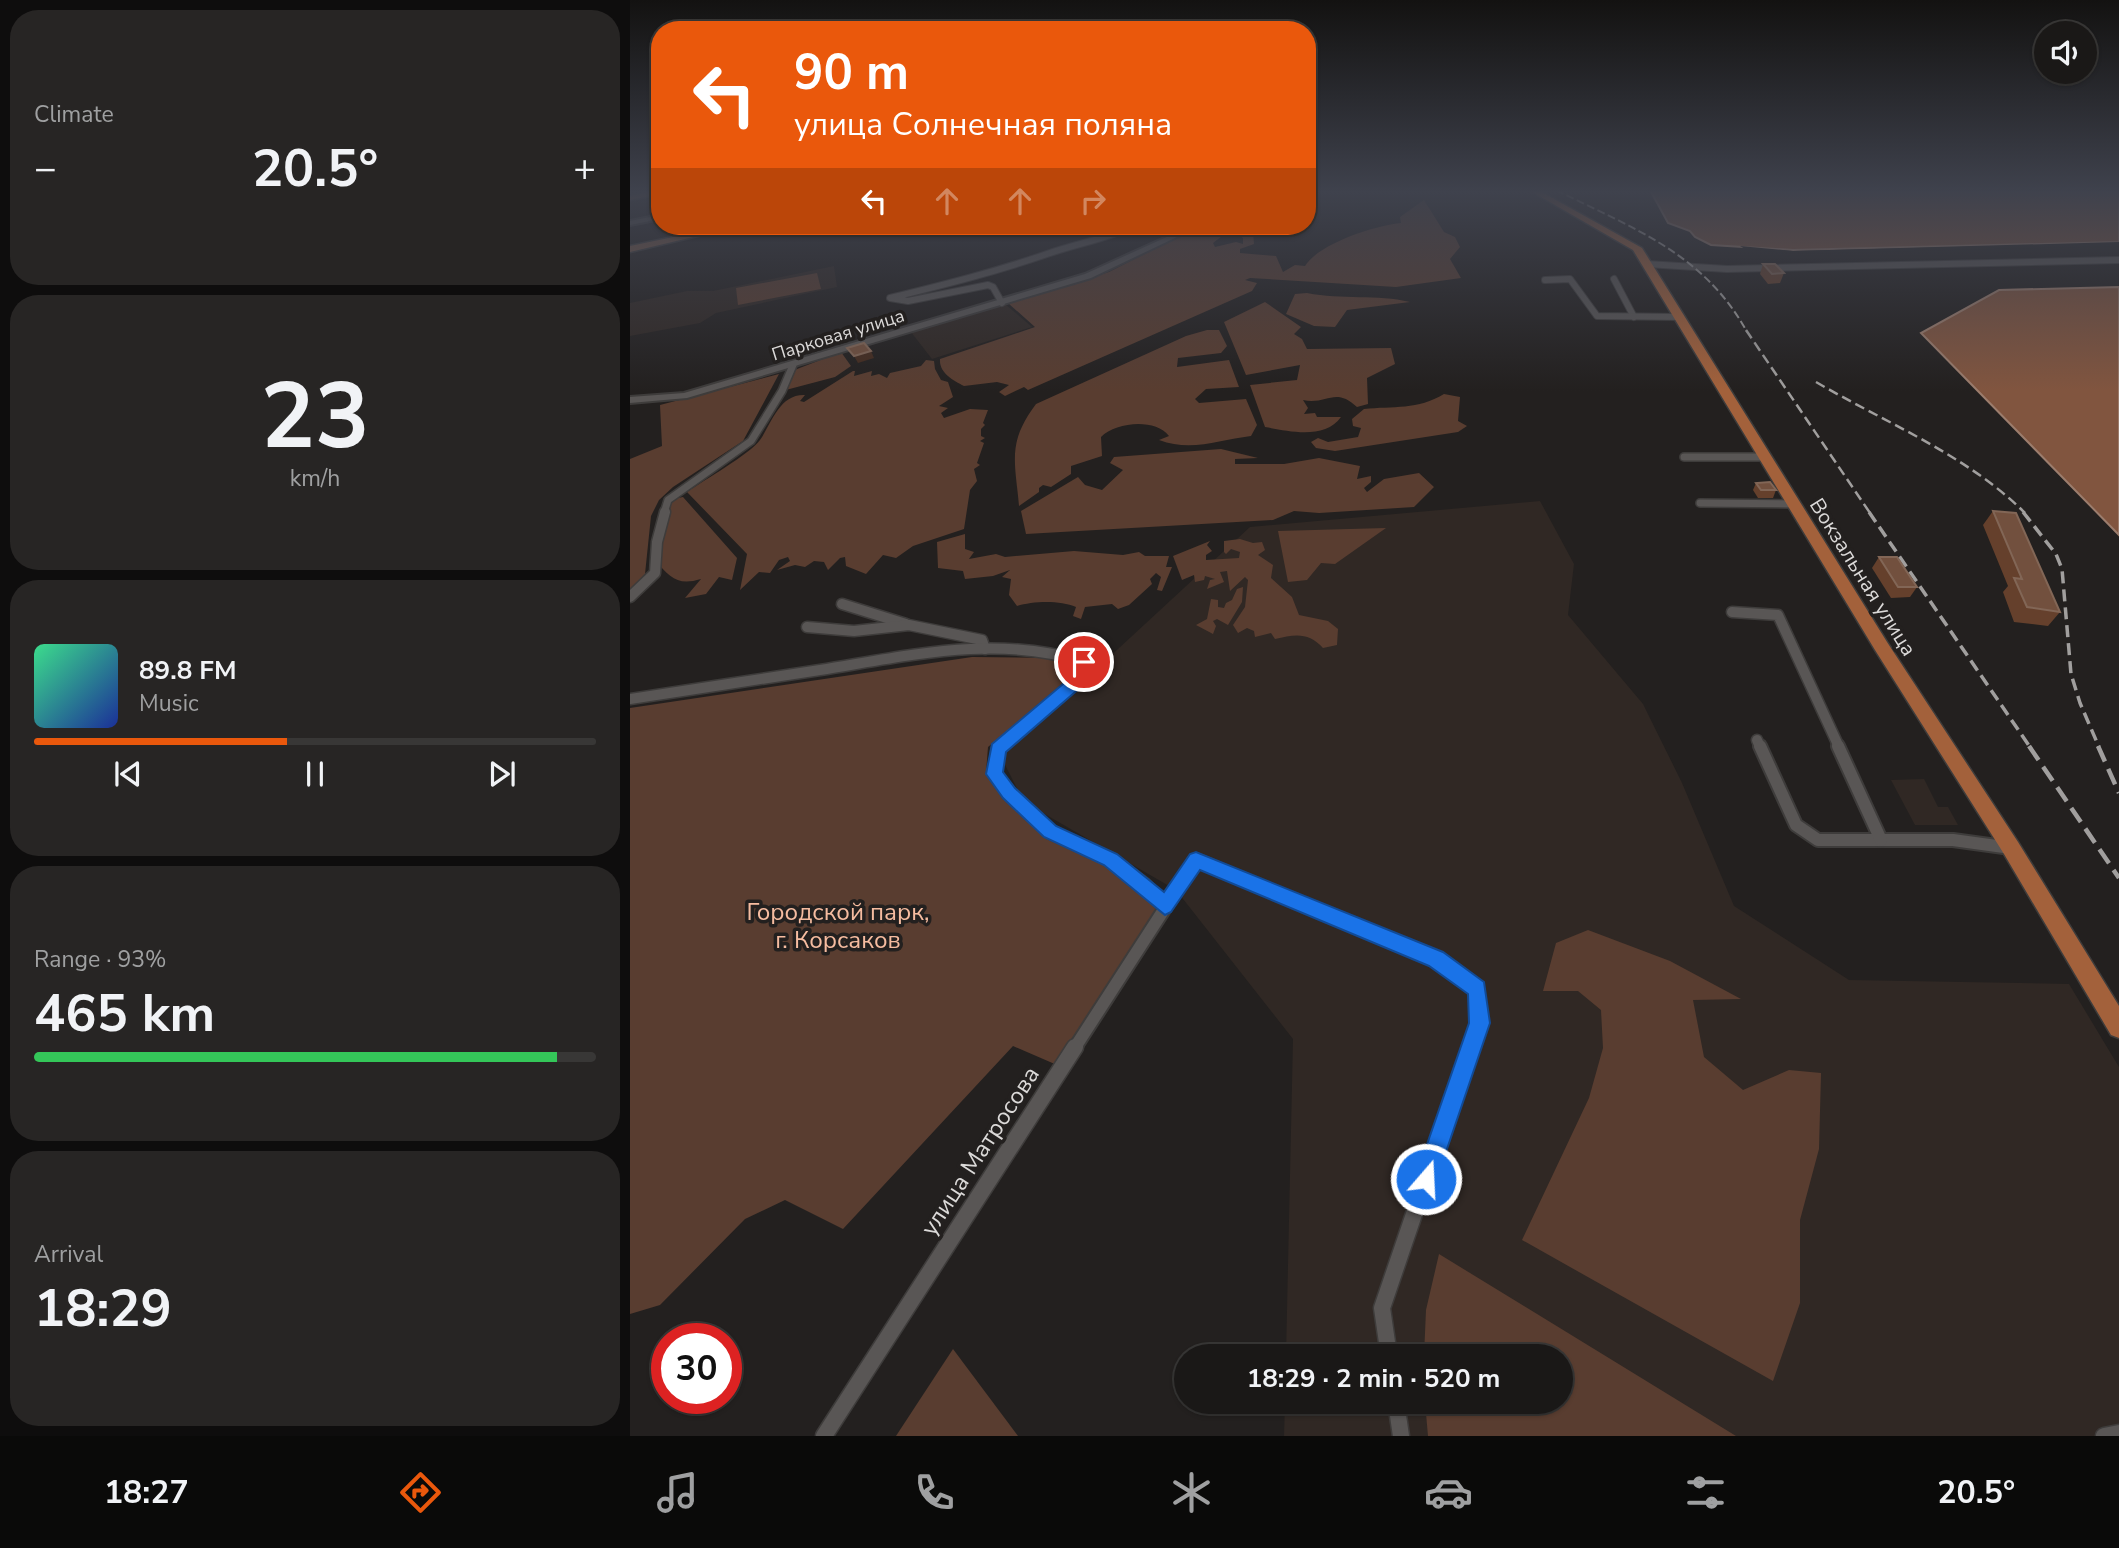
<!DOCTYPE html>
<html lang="en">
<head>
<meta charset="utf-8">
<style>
	:root { --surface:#1a1817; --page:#272524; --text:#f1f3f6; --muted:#9fa0a1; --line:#383736; --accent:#ea580c }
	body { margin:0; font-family:"Nunito Sans",sans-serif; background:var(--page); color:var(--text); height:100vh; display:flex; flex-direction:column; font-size:26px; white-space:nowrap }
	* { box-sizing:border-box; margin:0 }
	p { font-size:23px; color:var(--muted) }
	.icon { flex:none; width:38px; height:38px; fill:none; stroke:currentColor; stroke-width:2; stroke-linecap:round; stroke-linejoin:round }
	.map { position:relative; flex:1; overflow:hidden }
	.side { display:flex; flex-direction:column; gap:10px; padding:10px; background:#0e0d0d; width:630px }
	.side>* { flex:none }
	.hud { position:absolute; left:21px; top:21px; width:665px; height:214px; border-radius:28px; box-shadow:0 2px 5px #0004,0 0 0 2px var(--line); background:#ea580c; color:#fff; overflow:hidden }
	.controls { position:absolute; left:1404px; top:21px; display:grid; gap:14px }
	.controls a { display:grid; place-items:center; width:63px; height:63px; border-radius:50%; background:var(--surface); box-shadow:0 2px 5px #0004,0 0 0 2px var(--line); font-size:35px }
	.speed { position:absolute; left:21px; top:1323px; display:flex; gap:14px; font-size:35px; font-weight:700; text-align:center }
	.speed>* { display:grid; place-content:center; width:91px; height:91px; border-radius:50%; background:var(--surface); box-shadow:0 2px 5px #0004,0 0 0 2px var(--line); line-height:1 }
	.speed .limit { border:10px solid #d22; background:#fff; color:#111 }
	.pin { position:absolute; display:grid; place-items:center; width:60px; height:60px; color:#fff; margin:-30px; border:4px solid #fff; border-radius:50%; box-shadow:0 2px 7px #0007 }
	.me { position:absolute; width:77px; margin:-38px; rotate:19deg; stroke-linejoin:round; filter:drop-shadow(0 0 5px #0008) }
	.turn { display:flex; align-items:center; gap:24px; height:147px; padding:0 28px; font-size:32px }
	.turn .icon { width:91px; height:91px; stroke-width:2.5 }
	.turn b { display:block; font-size:49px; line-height:60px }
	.lanes { display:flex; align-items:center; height:66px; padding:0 28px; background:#0003; justify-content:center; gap:35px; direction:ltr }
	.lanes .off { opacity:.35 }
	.big { font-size:52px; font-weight:700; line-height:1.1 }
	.side .widget { flex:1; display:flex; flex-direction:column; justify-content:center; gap:10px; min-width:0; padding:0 24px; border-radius:28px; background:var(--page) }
	.side .dial { align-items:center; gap:0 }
	.dial b { font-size:91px; line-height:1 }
	.song { display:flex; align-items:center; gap:21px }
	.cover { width:84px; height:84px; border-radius:10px; background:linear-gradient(135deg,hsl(150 70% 55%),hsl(230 70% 35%)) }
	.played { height:7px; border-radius:4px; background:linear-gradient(90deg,var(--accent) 45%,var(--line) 45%) }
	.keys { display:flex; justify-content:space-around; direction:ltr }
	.heat { display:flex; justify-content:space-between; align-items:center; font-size:38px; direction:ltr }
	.charge { height:10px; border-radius:5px; background:linear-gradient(90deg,#34c759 93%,var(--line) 0) }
	.trip { position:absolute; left:544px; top:1344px; width:399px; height:70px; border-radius:35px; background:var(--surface); box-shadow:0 2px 5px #0004,0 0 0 2px var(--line); font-weight:700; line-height:70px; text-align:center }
	.menu { display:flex; height:112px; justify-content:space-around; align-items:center; background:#0a0a09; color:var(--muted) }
	.menu .icon { width:49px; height:49px }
	.menu .selected { color:var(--accent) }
	.menu b { font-size:32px; color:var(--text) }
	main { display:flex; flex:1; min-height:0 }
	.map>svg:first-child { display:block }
	.built { fill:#302824 }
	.green { fill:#593d30 }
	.water { fill:#81553f; stroke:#9c7d6d; stroke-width:2 }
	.pier { fill:#23201f }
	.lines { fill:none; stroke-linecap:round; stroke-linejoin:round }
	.minor-far4-casing { stroke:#3e3c3b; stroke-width:8 }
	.minor-far3-casing { stroke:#3e3c3b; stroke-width:10 }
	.minor-far2-casing { stroke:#3e3c3b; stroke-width:13 }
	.minor-far1-casing { stroke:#3e3c3b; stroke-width:16 }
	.minor-casing { stroke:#3e3c3b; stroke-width:19 }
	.tertiary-casing { stroke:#3e3c3b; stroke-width:4 }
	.secondary-casing { stroke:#3e3c3b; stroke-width:3 }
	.primary-casing { stroke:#3e3c3b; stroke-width:3 }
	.minor-far4 { stroke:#595655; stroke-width:6 }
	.minor-far3 { stroke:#595655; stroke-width:7 }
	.minor-far2 { stroke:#595655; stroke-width:10 }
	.minor-far1 { stroke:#595655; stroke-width:12 }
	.minor { stroke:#595655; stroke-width:16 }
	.tertiary { fill:#595655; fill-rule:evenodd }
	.secondary { fill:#7e5b48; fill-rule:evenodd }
	.primary { fill:#a3613b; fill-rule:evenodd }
	.rail-far3 { stroke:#a19f9e; stroke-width:2; stroke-dasharray:8 3.5; stroke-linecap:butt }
	.rail-far2 { stroke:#a19f9e; stroke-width:2.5; stroke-dasharray:10 5; stroke-linecap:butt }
	.rail-far1 { stroke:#a19f9e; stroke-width:3.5; stroke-dasharray:12 6; stroke-linecap:butt }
	.rail { stroke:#a19f9e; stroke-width:4.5; stroke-dasharray:17 8; stroke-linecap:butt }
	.wall { fill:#65402c }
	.shaded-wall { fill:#452c1f }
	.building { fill:#72503e; stroke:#826656; stroke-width:2 }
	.route { fill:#1a73e8; stroke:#114b97; stroke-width:2 }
	.labels { text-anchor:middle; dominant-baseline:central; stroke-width:7; stroke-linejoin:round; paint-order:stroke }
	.far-street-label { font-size:18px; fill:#dbd9d8; stroke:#23201f }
	.street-label { font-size:21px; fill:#dbd9d8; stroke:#23201f }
	.near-park-label { font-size:24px; fill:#f6bca0; stroke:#23201f }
	.near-street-label { font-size:24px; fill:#dbd9d8; stroke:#23201f }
</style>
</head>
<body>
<main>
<section class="side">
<div class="widget"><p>Climate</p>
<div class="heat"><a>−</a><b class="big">20.5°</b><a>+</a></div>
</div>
<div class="widget dial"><b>23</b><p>km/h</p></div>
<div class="widget">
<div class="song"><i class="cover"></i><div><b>89.8 FM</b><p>Music</p></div></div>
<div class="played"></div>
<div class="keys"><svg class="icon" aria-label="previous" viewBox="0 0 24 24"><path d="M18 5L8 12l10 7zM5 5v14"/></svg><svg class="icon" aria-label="pause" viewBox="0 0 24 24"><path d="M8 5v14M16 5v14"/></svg><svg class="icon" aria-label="next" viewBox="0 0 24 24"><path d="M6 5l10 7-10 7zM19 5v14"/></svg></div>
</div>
<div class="widget"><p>Range · 93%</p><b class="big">465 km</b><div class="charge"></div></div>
<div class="widget"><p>Arrival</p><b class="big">18:29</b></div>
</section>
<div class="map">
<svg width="1489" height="1436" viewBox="0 0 1489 1436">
	<rect width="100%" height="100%" fill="#23201f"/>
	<g class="built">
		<polygon points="204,266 207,287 86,313 70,323 0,336 0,303 57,291 83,291"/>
		<polygon points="375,304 402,327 302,359 281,332"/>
		<polygon points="910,501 944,564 938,615 1013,704 1052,783 1104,906 1219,980 1439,984 1489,1067 1489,1436 654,1436 655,1402 931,1402 931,1356 656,1356 663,1039 546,890 394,802 371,757 620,527"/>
		<polygon points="1294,779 1308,807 1318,807 1328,825 1285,825 1261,780"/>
	</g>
	<g class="green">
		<path d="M 794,200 L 814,232 L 825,237 L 830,247 L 820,259 L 831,278 L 766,287 L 620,278 L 615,280 L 627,283 L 622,291 L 398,390 L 394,387 L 375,396 L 369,392 L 379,385 L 367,382 L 334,386 C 323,380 309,373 310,359 L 405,327 L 378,303 L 479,272 L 569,226 L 605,226 L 614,230 L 596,233 L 583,243 L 585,247 L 606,242 L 613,244 L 613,238 L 607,234 L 618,230 L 623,233 L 624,244 L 610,249 L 610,253 L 646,256 L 653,272 L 665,265 L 675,266 C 688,244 746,225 771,223 L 770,217 Z"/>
		<polygon points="187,273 191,289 108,305 106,288"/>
		<path d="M 677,293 C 712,300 747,294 780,302 L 717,310 L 705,327 L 684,326 L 656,314 L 665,294 Z"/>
		<path d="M 635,302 L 671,327 L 664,334 L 672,339 L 677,349 L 761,348 L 765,364 L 737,378 L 738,404 L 727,407 C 705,386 697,405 673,400 L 678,408 L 674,414 L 685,413 L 687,417 L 711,417 C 695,440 658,431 635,427 L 620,385 L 667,380 L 670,365 L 616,375 L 594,322 Z"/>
		<path d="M 577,330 L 589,330 L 597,346 L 591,353 L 548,358 L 547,367 L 599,360 L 609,387 L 576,389 L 565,399 L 569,403 L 616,399 L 627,425 L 621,436 C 589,440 561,452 529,440 L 539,436 C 525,418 486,422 471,437 L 472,456 L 441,466 L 441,474 L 421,487 L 413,485 L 409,488 L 409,492 L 389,506 C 385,460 377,443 406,404 L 556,336 Z"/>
		<polygon points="211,352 221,366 205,377 152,391 162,371"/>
		<path d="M 296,360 L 304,361 L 305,369 L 311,380 L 318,382 L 323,397 L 309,406 L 318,408 L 311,413 L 314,418 L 340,409 L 358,410 L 353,423 L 355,425 L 351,429 L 351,436 L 355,438 L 350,441 L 354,443 L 347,463 L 350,465 L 344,469 L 347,481 L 340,490 L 334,529 L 283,546 L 266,558 L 253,555 L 236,574 L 216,566 L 215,557 L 210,558 L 198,570 L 194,562 L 184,561 L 175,567 L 165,565 L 147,570 L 160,561 L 158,557 L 149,560 L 140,573 L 129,572 L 110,590 L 117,554 L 57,492 C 74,480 120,454 130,440 C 142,423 149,394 175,395 L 170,401 L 174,402 L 223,371 L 225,371 L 224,376 L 242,371 L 241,376 L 249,374 L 257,378 L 260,373 L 291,366 Z"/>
		<polygon points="149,374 113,441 43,487 29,500 21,516 15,574 0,590 0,459 32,446 30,405"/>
		<path d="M 814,394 L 830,397 L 828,421 L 837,426 L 828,432 L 705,451 L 686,448 L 681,442 L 688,438 L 698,442 L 728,437 L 731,428 L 723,426 L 722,419 L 734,409 C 763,406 788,410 814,394 Z"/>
		<polygon points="591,449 628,458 605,459 605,464 654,464 689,458 730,466 727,479 741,476 741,482 734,488 737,492 754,479 789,473 804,487 784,507 689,513 664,511 643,520 396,534 391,511 448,477 455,485 472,490 493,470 480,463 484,457"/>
		<path d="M 53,497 L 107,558 L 102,580 L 89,577 L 76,594 L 55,598 L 71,579 C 48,586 40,578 25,560 L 38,500 Z"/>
		<polygon points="756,528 705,564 691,563 677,580 658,582 648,531"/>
		<path d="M 335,534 L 335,549 L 344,552 L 339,559 L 366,554 L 375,557 L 444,551 L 493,555 L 509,552 L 515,556 L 539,556 L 536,567 L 542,567 L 532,591 L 527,590 L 531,577 L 526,573 L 520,579 L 522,584 L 499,605 L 488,609 L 482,604 L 455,607 L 451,619 L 443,616 L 446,607 C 430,600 403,601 387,606 L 379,595 L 381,579 L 372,577 L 380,570 L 363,576 L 335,579 L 333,571 L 308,568 L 307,542 Z"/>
		<path d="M 610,539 L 623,543 L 632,542 L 635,550 L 628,555 L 643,565 L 641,578 L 662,597 L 669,615 L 698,621 L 708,629 L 707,645 L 693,648 C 679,632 665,634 645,639 L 641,633 L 625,637 L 624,631 L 617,628 L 608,633 L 603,625 L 615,607 L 618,580 L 615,577 L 600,591 L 597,571 L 590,572 L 594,582 L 577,589 L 580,580 L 585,579 L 575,576 L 574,580 L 565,582 L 564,575 L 552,580 L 543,556 L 580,541 L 577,545 L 582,551 L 576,555 L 576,560 L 609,558 L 610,552 L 601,549 L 596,554 L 594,552 L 594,541 Z"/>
		<polygon points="613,587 612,602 598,625 587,619 583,621 586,626 583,634 566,625 577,619 581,599 588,600 588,607 594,608 596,603 602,600 607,589"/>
		<polygon points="342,657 424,658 442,666 439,678 358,747 356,773 367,790 418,833 478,861 512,886 531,907 427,1065 383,1046 213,1229 155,1200 115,1219 30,1305 0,1314 0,708"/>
		<polygon points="958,930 1040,961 1111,999 1063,1000 1074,1057 1113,1090 1159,1070 1191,1073 1189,1149 1170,1220 1170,1303 1143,1381 892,1240 959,1098 973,1048 971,1010 948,991 913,991 926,943"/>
		<polygon points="809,1254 1106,1436 798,1436 795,1402 931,1402 931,1356 794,1356 796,1310"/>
		<polygon points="323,1349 388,1436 266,1436"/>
	</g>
	<g class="water">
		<polygon points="1020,190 1489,190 1489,242 1163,250 1081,245 1065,237 1060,231 1038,223"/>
		<polygon points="1489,287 1489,535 1291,333 1369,290"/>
	</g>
	<polygon class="pier" points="1489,242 1489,246 1164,254 1115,249 1110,246 1163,251"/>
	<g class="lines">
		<defs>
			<g id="minor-far4">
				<polyline points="1017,264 1097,269 1489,260"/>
				<polyline points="984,279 1004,317"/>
				<polyline points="915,280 940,279 967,316 1051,317"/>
				<path d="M 372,303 L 363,287 L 358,285 L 278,301 L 260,298 C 313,285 365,272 417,254 C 446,244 475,239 504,226"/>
			</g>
			<g id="minor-far3">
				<polyline points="1054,457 1134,457"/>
				<polyline points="1070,503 1162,504"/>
				<polyline points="34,513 38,500 121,441 152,391 163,365"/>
			</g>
			<g id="minor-far2">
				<polyline points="0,597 25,573 27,542 35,512"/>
				<polyline points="212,604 276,624"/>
				<polyline points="1102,612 1148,615 1209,747"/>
				<polyline points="177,627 224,631 279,625 352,640 355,649"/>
				<path d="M 0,699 C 63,689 127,680 190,670 C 278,656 367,634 454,662 L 453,676 L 370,747"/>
				<polyline points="1127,740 1130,747"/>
			</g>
			<g id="minor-far1">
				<polyline points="372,746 368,749 365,774 379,793 420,832 480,859 515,885 535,906"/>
				<polyline points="1130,746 1166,825 1188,840 1323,840 1381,848"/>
				<polyline points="1208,746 1251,840"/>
				<polyline points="444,1049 566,860 806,959 847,989 849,1023 840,1049"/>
			</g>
			<g id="minor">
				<polyline points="759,1356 752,1308 841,1047"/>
				<polyline points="766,1402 771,1436"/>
				<polyline points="194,1436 445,1047"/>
				<polyline points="1474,1436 1489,1433"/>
			</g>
			<g id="tertiary">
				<polygon points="30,215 30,219 0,225 0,221"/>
				<polygon points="561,226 570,226 461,278 57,398 0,403 0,397 54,393 455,274"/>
			</g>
			<g id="secondary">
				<polygon points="30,190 30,194 0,200 0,196"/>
				<polygon points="96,226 110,226 0,252 0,246"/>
			</g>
			<polygon id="primary" points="899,190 908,190 1012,248 1257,642 1388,842 1489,1006 1489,1038 1481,1035 1374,854 1245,650 1003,250"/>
		</defs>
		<use href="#minor-far4" class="minor-far4-casing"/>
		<use href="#minor-far3" class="minor-far3-casing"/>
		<use href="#minor-far2" class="minor-far2-casing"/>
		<use href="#minor-far1" class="minor-far1-casing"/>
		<use href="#minor" class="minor-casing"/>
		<use href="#tertiary" class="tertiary-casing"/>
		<use href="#secondary" class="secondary-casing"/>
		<use href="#primary" class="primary-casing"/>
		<use href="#minor-far4" class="minor-far4"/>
		<use href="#minor-far3" class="minor-far3"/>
		<use href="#minor-far2" class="minor-far2"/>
		<use href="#minor-far1" class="minor-far1"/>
		<use href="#minor" class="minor"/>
		<use href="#tertiary" class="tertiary"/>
		<use href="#secondary" class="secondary"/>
		<use href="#primary" class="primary"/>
		<path class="rail-far3" d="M 926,190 C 1002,228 1074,253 1117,332"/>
		<g class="rail-far2">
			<polyline points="1116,330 1240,513"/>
			<path d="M 1186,382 C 1256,423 1337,455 1395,513"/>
		</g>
		<g class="rail-far1">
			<polyline points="1239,512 1400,747"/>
			<polyline points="1393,512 1426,554 1432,569 1441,674 1450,703 1469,747"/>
		</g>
		<g class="rail">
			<polyline points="1399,746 1489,878"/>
			<polyline points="1468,746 1489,793"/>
		</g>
	</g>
	<g class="wall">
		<polygon points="1133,264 1154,273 1150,283 1138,284 1130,274"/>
		<polygon points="1126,483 1146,490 1143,498 1128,498 1123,490"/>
		<polygon points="1363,511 1430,612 1418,626 1384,622 1373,592 1378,586 1353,525"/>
		<polygon points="1249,557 1287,587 1280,597 1261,598 1242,568"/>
	</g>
	<g class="shaded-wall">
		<polygon points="135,226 154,226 156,231 139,234"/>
		<polygon points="241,351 244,358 228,363 224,356"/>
	</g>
	<g class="building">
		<polygon points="1133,264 1145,264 1154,273 1142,274"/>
		<polygon points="234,343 241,351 224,356 217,348"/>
		<polygon points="1140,482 1146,490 1131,490 1126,483"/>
		<polygon points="1363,511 1386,513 1430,612 1397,607 1384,578 1392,579"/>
		<polygon points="1249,557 1267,557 1287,587 1268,587"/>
	</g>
	<linearGradient id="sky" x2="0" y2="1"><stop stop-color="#131211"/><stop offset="0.49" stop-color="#3f424d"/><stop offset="1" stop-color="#3f424d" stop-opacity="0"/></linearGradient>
	<rect width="1489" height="391" fill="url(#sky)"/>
	<polygon class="route" points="454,657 461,662 459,680 376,752 373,772 385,788 426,826 487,854 534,892 560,854 566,852 813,952 854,982 860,1023 804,1187 796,1190 788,1187 785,1179 839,1023 838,994 799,966 570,870 541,912 535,915 474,865 414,837 373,798 356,774 362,744 446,673 446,662"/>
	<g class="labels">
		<g class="far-street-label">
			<text transform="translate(208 335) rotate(-17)">Парковая улица</text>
		</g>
		<g class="street-label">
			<text transform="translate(1233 577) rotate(58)">Вокзальная улица</text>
		</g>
		<g class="near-park-label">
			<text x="208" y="912">Городской парк,<tspan x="208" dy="28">г. Корсаков</tspan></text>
		</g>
		<g class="near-street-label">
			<text transform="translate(350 1151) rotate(-57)">улица Матросова</text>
		</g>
	</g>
</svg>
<div class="controls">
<a><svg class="icon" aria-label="sound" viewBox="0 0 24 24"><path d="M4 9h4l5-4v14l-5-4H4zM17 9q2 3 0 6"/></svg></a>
</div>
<div class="speed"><div class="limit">30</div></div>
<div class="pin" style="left:454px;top:662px;background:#d93025"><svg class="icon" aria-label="arrive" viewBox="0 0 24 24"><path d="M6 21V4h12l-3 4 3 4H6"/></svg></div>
<svg class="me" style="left:796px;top:1179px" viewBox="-20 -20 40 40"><circle r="17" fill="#1a73e8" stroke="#fff" stroke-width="3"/><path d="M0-11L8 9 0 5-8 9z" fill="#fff"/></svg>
<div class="trip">18:29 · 2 min · 520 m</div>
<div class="hud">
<div class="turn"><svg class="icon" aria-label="left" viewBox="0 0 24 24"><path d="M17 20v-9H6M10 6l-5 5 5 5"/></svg><div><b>90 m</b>улица Солнечная поляна</div></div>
<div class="lanes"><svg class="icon" aria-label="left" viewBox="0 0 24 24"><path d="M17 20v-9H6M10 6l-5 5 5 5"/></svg><svg class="icon off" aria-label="ahead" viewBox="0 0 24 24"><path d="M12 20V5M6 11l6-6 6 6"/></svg><svg class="icon off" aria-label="ahead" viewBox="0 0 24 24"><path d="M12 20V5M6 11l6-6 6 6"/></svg><svg class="icon off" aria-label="right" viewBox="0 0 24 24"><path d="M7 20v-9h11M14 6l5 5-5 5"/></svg></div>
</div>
</div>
</main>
<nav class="menu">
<b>18:27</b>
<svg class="icon selected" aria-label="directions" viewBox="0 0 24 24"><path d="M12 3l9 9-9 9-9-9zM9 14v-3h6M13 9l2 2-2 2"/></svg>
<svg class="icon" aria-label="music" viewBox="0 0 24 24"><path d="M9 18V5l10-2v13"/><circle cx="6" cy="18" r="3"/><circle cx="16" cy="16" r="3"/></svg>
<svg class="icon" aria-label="phone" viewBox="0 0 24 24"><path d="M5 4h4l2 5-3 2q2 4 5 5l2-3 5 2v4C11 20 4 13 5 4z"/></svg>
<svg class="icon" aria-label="climate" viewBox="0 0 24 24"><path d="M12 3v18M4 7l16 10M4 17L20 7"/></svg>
<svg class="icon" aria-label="car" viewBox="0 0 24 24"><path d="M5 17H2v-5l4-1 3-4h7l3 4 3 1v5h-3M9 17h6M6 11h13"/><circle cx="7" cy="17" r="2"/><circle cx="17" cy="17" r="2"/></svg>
<svg class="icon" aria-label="filters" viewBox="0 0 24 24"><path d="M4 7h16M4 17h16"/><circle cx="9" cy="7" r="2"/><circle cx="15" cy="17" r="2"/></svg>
<b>20.5°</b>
</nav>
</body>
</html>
